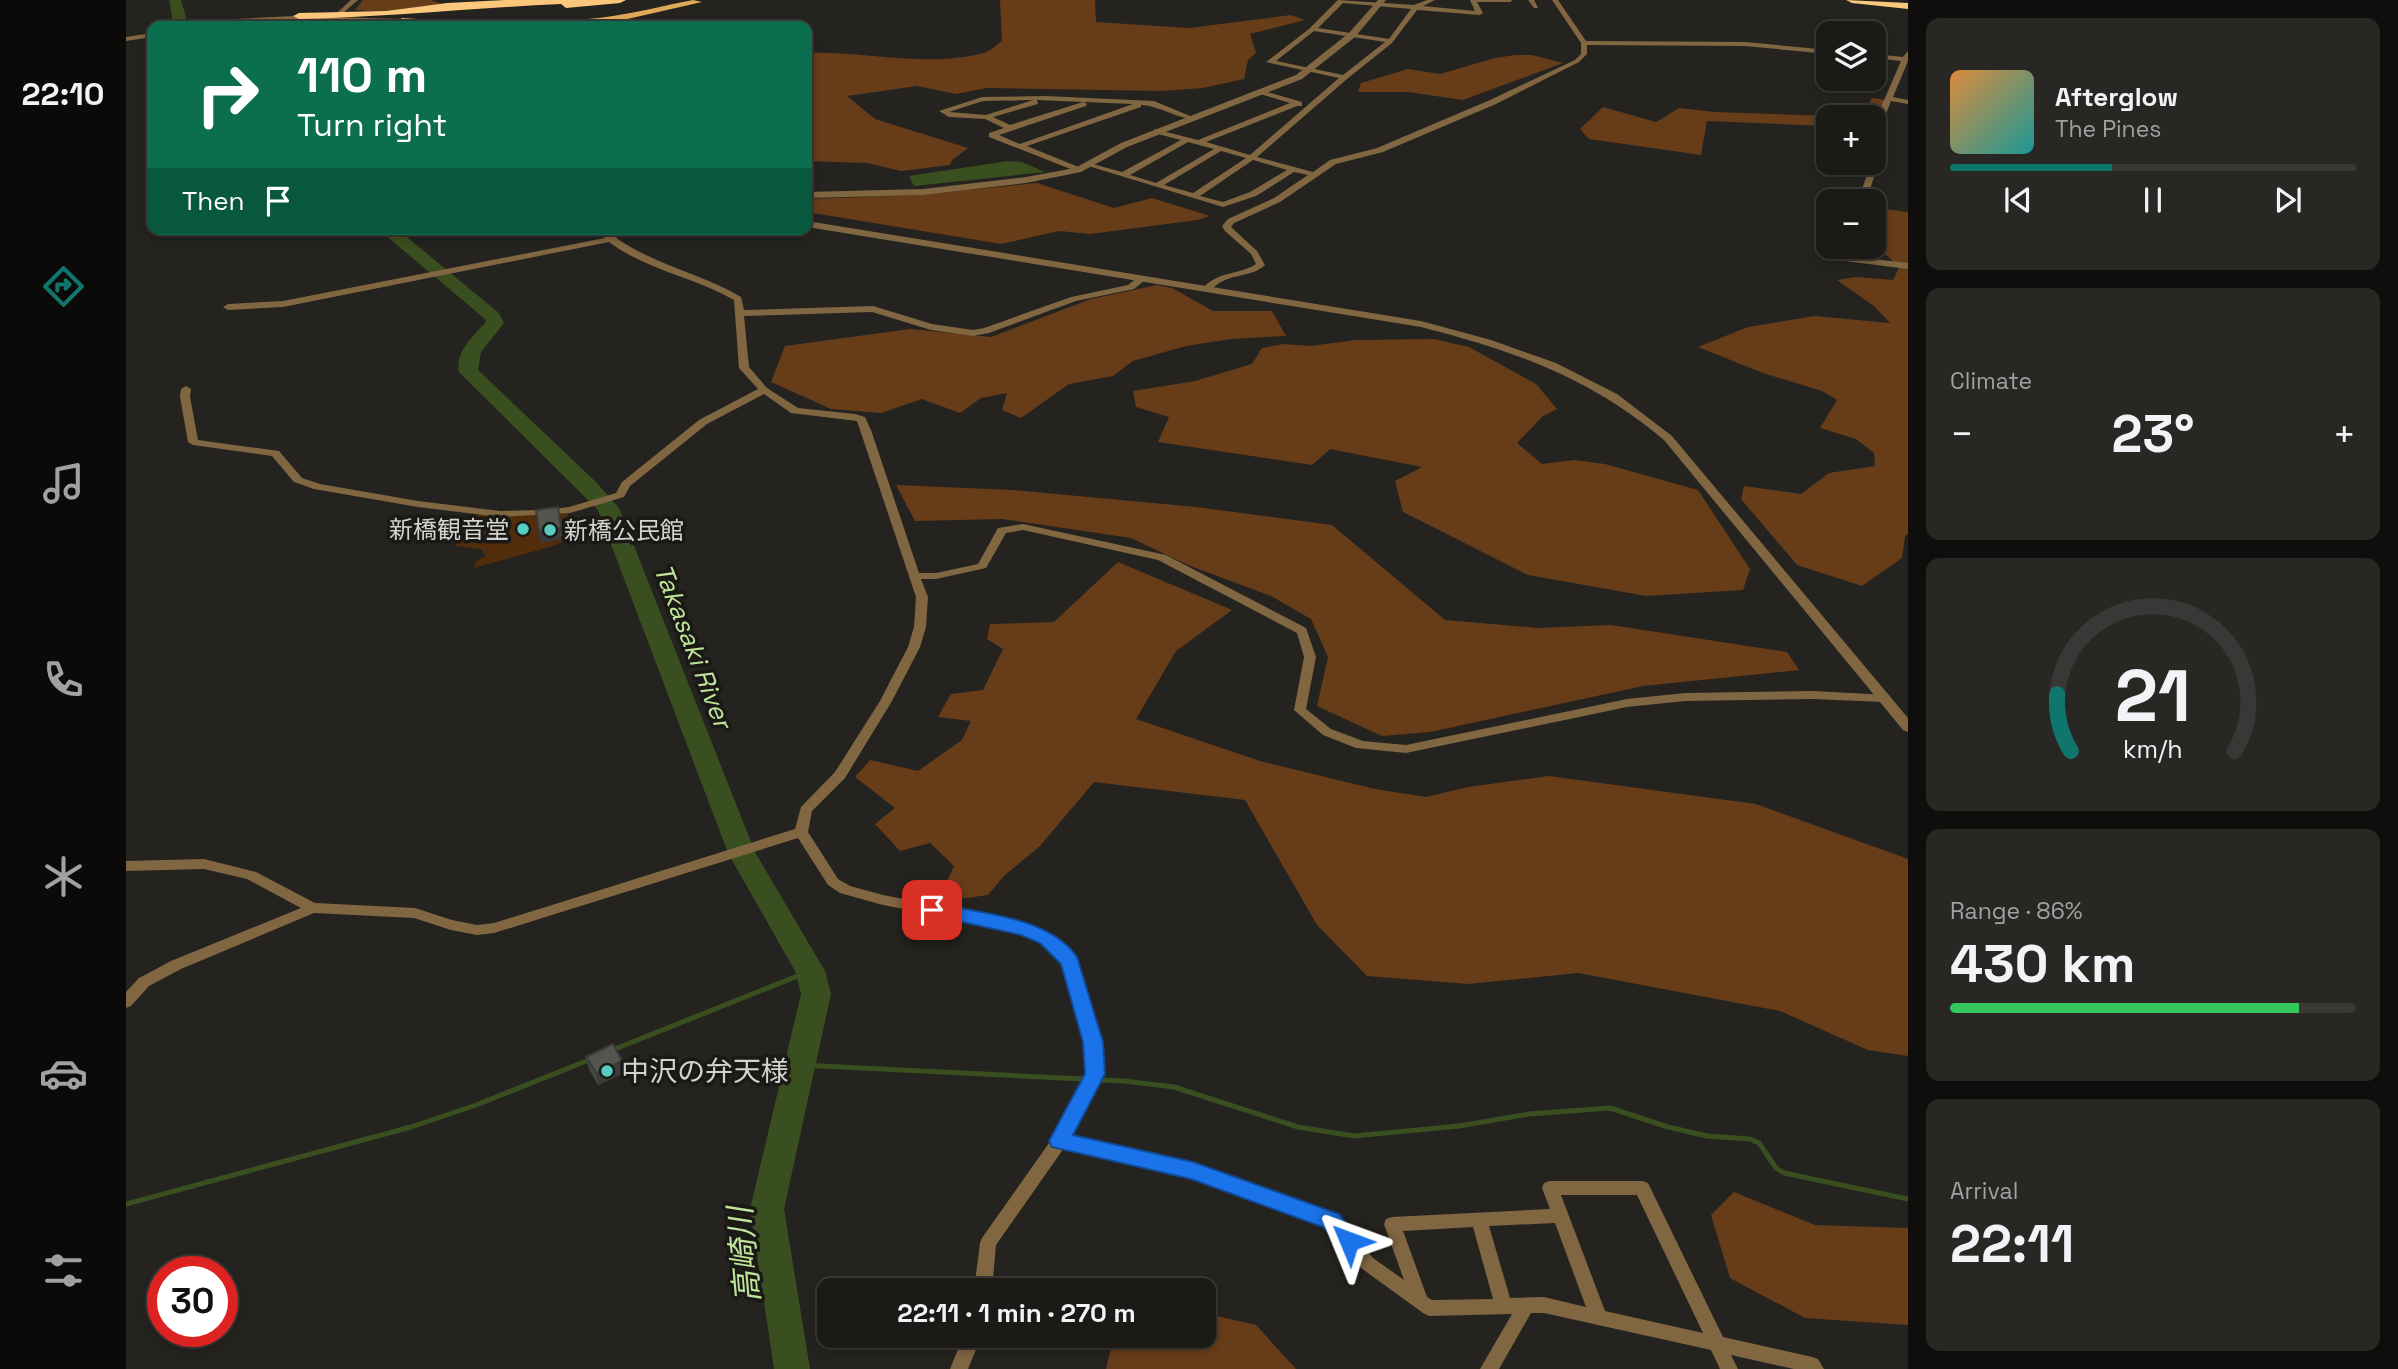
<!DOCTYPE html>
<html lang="en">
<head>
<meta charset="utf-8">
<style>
	:root { --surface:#1b1a17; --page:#282724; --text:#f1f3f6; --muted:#a0a1a1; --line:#393836; --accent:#0f766e }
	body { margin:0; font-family:"Space Grotesk","Noto Sans JP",sans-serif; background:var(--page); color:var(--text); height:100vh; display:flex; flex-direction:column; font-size:26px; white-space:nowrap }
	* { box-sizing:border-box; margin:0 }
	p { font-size:23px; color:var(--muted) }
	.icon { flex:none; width:38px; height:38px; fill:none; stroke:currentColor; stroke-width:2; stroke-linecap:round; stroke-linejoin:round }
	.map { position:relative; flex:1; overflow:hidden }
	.side { display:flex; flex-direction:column; gap:18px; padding:18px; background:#0f0e0d; width:490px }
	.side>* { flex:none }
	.top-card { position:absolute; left:21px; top:21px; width:665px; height:214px; border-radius:14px; box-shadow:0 4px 10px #0003,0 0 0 2px var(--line); background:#0b6e4f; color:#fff; overflow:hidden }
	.controls { position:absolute; left:1690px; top:21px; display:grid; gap:14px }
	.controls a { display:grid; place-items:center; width:70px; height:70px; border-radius:14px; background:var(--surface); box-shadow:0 4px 10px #0003,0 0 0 2px var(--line); font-size:35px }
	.speed { position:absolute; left:21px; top:1256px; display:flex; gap:14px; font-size:35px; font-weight:700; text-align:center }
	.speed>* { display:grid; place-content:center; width:91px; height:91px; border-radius:50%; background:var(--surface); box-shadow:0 4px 10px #0003,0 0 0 2px var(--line); line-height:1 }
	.speed .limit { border:10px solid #d22; background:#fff; color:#111 }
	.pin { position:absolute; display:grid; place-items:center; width:60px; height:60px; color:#fff; margin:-30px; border-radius:14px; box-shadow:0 4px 10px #0006 }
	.me { position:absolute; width:77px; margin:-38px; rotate:314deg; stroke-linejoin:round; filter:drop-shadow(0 0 5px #0008) }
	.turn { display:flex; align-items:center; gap:24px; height:147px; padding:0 35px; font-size:32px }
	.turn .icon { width:91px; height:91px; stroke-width:2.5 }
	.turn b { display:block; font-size:49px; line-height:60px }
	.then { display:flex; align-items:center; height:66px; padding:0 35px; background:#0003; gap:14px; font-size:26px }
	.big { font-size:52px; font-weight:800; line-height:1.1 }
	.side .widget { flex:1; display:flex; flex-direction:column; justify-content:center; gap:10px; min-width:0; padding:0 24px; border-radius:14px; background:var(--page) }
	.side .dial { align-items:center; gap:0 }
	.dial svg { height:182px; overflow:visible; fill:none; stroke:var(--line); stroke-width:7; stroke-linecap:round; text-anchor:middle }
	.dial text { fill:var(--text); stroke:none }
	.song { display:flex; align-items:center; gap:21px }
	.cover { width:84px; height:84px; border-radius:10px; background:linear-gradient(135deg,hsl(30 70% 55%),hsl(180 70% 35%)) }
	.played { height:7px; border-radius:4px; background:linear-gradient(90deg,var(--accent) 40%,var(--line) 40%) }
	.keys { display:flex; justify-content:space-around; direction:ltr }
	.heat { display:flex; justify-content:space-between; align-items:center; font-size:38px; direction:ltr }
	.charge { height:10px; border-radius:5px; background:linear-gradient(90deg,#34c759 86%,var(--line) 0) }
	.trip { position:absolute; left:691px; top:1278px; width:399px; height:70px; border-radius:14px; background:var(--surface); box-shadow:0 4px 10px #0003,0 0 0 2px var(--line); font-weight:800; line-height:70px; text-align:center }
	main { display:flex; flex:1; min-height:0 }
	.tabs { display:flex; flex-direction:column; width:126px; justify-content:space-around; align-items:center; background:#0b0a09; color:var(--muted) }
	.tabs .icon { width:49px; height:49px }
	.tabs .current { color:var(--accent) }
	.tabs b { font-size:32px; color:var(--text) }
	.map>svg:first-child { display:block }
	.green { fill:#522d0c }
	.forest { fill:#673c19 }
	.water { fill:#394f1f }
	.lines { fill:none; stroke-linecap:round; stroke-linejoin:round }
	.stream { stroke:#394f1f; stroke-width:5 }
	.river { fill:#394f1f; fill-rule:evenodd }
	.minor-tunnel { stroke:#3e3d39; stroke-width:7; stroke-dasharray:7 3.5; stroke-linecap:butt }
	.minor { fill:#806641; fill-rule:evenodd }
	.tertiary { fill:#806641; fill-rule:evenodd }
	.primary { fill:#dfa958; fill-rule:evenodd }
	.motorway { fill:#fbc77c; fill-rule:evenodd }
	.wall { fill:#484946 }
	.shaded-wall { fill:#3b3c39 }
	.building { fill:#545551; stroke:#3b3c39; stroke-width:2 }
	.route { fill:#1a73e8; stroke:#114b97; stroke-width:2 }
	.poi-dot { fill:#58cec0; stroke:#1a1916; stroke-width:2.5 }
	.labels { text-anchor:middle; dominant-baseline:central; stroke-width:7; stroke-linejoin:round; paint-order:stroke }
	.poi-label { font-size:24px; fill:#d2d2cf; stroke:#1a1916; text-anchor:end }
	.water-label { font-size:26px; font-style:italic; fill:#bee599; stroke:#1a1916 }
	.near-poi-label { font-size:28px; fill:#d2d2cf; stroke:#1a1916; text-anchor:start }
	.near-water-label { font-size:32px; font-style:italic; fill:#bee599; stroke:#1a1916 }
</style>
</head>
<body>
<main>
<nav class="tabs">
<b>22:10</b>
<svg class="icon current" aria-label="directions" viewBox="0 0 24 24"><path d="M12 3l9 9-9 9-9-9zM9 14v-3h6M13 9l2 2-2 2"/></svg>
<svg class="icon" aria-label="music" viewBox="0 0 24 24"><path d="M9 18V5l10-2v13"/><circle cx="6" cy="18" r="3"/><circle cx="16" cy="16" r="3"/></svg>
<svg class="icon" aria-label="phone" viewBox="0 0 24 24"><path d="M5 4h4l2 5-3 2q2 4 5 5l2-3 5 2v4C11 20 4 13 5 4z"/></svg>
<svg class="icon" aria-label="climate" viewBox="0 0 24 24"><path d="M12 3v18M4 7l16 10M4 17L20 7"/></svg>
<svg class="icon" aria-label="car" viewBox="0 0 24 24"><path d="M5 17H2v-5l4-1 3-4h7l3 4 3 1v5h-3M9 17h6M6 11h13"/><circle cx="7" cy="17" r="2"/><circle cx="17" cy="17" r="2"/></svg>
<svg class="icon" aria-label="filters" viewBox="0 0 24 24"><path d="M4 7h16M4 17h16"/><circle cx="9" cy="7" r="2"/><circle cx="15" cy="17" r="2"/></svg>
</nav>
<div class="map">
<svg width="1782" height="1369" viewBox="0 0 1782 1369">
	<rect width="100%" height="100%" fill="#24231f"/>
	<polygon class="green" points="442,511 442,539 427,546 348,568 350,561 360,556 355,549 329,546 332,531 354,513"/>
	<g class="forest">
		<polygon points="237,0 305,0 315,4 253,12 229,10"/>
		<path d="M 874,0 L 969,0 L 970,22 L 1063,28 L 1165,15 L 1179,20 L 1124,34 L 1130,53 L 1122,60 L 1118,79 L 1077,88 L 1035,91 L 861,88 L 830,94 L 791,86 L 721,96 L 749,119 L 842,148 L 826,160 L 824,165 L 775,171 L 741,163 L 681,161 L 681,53 C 740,51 800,68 858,53 C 864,51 870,45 876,41 Z"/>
		<polygon points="1389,55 1406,55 1437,63 1337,100 1282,92 1232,92 1235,83 1282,69 1314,74 1369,58"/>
		<polygon points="1746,98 1760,100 1748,120 1748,117 1703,117 1703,126 1581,121 1575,155 1463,139 1454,129 1477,107 1530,122 1553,108 1589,112 1736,117"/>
		<polygon points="911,183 988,208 1026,198 1084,216 1072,220 964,234 933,231 875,244 681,212 681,199 791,195"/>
		<polygon points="1751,208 1782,212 1782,534 1779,536 1776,558 1736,586 1671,565 1615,499 1618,486 1675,494 1703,473 1749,466 1748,453 1730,439 1694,428 1711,400 1696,391 1637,373 1572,347 1622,327 1689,316 1764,323 1749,307 1711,280 1730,277 1767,280 1773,268 1762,256 1744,247 1748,247 1748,211"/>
		<polygon points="1031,285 1046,288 1087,311 1146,311 1160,336 1105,339 1060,346 1007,361 987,376 943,384 895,418 876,410 881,393 855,398 834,413 796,399 755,413 705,409 645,382 659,346 784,329 865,337 965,299"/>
		<polygon points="1308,339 1343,347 1410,384 1431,409 1417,416 1391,443 1416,464 1448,460 1479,464 1572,490 1624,569 1617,590 1520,596 1402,575 1277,512 1269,481 1296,467 1204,449 1186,465 1032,442 1043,417 1010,407 1007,391 1069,381 1126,364 1136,348 1158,344 1184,346 1230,340"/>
		<polygon points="770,485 887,490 1070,507 1206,525 1319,620 1412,628 1485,625 1661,652 1673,670 1517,686 1304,732 1256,736 1191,706 1202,657 1185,619 1145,596 1062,565 1005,538 876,519 789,521"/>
		<polygon points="992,562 1106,610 1050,651 1010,719 1134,761 1249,789 1300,797 1342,787 1423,776 1630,804 1782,859 1782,1056 1742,1050 1654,1011 1452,973 1342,984 1241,976 1191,925 1119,800 968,782 914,846 878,876 862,895 811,902 828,866 804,843 774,851 749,824 769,808 729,777 744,760 792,771 836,740 845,721 812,717 825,694 857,690 877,649 861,639 864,624 928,622"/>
		<polygon points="1608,1192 1689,1225 1782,1228 1782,1325 1679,1318 1604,1278 1585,1215"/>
		<polygon points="1078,1313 1130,1325 1170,1369 980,1369 988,1335 1078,1335"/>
	</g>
	<polygon class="water" points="882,161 896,162 919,172 788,186 783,176"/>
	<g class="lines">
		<g class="stream">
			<polyline points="484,1051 684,971"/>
			<polyline points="675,1065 998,1081 1048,1087 1172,1127 1228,1136 1333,1126 1403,1114 1484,1108 1542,1127 1581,1136 1624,1139 1633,1143 1650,1168 1658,1173 1782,1199"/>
			<polyline points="0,1204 285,1127 350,1105 463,1060"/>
		</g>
		<g class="river">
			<polygon points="43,0 55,0 61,21 59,24 54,25 47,21"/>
			<path d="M 252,229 L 271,229 L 373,313 L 378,323 L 355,352 L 352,370 L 470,482 L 493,508 L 629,852 L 699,971 L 705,994 L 658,1209 L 684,1369 L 648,1369 L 624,1209 L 675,994 L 669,971 L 602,853 L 472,510 L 333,372 C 329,352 347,336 360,322 L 359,319 Z"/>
		</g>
		<polyline class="minor-tunnel" points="196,26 214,13"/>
		<g class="minor">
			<polygon points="225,0 232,0 216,14 212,14 212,12"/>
			<path d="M 1212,0 L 1288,5 L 1301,0 L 1309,0 L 1297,6 L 1349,11 L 1344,0 L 1387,0 L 1384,2 L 1351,2 L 1357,13 L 1354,15 L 1291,10 L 1266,43 L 1221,79 L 1131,157 L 1187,172 L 1204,160 L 1251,148 L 1364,100 L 1449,60 L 1455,54 L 1455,43 L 1426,0 L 1432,0 L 1460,41 L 1619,42 L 1703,50 L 1703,54 L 1619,46 L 1461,45 L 1461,54 L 1453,62 L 1370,104 L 1257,152 L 1210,164 L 1154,202 L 1108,223 L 1105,227 L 1131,251 L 1139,265 C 1127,276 1111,274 1097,281 C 1089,284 1087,291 1078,291 L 1078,287 C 1093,271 1113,275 1130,264 L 1125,254 L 1099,231 L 1096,226 L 1102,219 L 1148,198 L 1182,175 L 1168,172 L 1130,196 L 1097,207 L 959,165 L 963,163 L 996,172 L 1055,140 L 1028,133 L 1028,129 L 1072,140 L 1164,103 L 1134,94 L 1134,90 L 1176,102 L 1176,106 L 1171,106 L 1080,142 L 1124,155 L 1213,78 L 1140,62 L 1183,29 ZM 1217,3 L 1285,9 L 1263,39 L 1192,28 ZM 1188,31 L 1259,42 L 1217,75 L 1150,61 ZM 1062,142 L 1088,149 L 1030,183 L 1004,175 ZM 1095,151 L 1120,158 L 1067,193 L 1038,185 ZM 1127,160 L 1161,170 L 1124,192 L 1097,202 L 1074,196 Z"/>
			<polygon points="1402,0 1408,0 1412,8 1408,8"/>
			<polygon points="1782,51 1782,61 1767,97 1782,100 1782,104 1765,101 1760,114 1757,150 1740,201 1732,201 1745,163 1748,163 1752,114 1775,61 1748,58 1748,54 1777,57"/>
			<path d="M 919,96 L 1028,101 L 1069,118 C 1058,122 1032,105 1015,105 L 1015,107 L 901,146 L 955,168 L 955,172 L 952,172 L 863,137 L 863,133 L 878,128 L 859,119 L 823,117 L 813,111 L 856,97 ZM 907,100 L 860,115 L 823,112 L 857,101 ZM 911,100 L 957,102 L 884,125 L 867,117 L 912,104 ZM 958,102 L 1007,104 L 894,144 L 873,135 L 960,106 L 961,104 Z"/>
			<path d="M 470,229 L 479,229 C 518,263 571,271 615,297 L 618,310 L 747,306 L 806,324 L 847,330 L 858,328 L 945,297 L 1002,285 L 1012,277 L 1018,277 L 1018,281 L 1008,289 L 950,301 L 863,333 L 847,336 L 805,330 L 746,312 L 618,316 L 623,367 L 641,388 L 672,408 L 729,414 L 739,417 L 745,430 L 793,573 L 810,573 L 852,564 L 872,528 L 897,524 L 1040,555 L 1180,628 L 1190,657 L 1180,709 L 1205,729 L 1237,741 L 1280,745 L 1501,699 L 1559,693 L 1687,691 L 1763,695 L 1765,698 L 1759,702 L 1687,699 L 1559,701 L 1501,707 L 1280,753 L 1230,748 L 1197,735 L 1168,710 L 1178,657 L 1171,633 L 1032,560 L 897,530 L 880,533 L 860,568 L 810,579 L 795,579 L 802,597 L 800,627 L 794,647 L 766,701 L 719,778 L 686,811 L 682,832 L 712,879 L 724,886 L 757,895 L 881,919 L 925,934 L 942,947 L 951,962 L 975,1042 L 977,1074 L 944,1137 L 1067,1163 L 1211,1215 L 1247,1258 L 1278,1280 L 1258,1224 L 1260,1219 L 1266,1217 L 1424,1209 L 1416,1188 L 1418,1183 L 1424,1181 L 1516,1181 L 1522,1183 L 1597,1337 L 1686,1357 L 1692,1359 L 1698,1369 L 1668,1369 L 1605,1355 L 1612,1369 L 1594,1369 L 1585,1350 L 1418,1313 L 1405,1313 L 1373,1369 L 1354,1369 L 1386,1314 L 1303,1316 L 1297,1313 L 1235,1268 L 1199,1225 L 1066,1177 L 938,1148 L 870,1245 L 866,1290 L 848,1290 L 854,1243 L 856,1238 L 928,1136 L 961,1074 L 959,1042 L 937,963 L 932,955 L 915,942 L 879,929 L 757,905 L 714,893 L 702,885 L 672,838 L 368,933 L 351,935 L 325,930 L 288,918 L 188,913 L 55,969 L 23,986 L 5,1006 L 0,1008 L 0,992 L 13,978 L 45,961 L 175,908 L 121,879 L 78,869 L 0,871 L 0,861 L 78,859 L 130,872 L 189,903 L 289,908 L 326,920 L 351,925 L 368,923 L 669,829 L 675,807 L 709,772 L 754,701 L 782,647 L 788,627 L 790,597 L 731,421 L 665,413 L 638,394 L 581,424 L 504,486 L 498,497 L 444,513 L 374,517 L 292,507 L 188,489 L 168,482 L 146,456 L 67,445 L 62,442 L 54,397 L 55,389 L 60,386 L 65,389 L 64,397 L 72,440 L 153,451 L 176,478 L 194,484 L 292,501 L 374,511 L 417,510 L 443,507 L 490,493 L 496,482 L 573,420 L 632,389 L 613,368 L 608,300 C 568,277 520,270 483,242 L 157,307 L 102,310 L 97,307 L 102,304 L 157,301 L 479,238 ZM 1435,1195 L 1511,1195 L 1577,1333 L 1479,1311 ZM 1429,1223 L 1460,1307 L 1418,1297 L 1384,1298 L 1363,1226 ZM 1347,1227 L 1367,1299 L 1306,1300 L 1301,1297 L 1277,1231 Z"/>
			<polygon points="1708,247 1716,247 1711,255 1782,263 1782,269 1703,259 1702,257"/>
			<polygon points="838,1335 856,1335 842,1369 824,1369"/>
		</g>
		<g class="tertiary">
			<polygon points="1252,0 1260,0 1229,37 1176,79 1001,147 955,172 900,183 797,195 681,198 681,192 797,189 900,177 949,168 995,143 1170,75 1223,33"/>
			<polygon points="168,16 276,19 280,21 275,26 267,26 270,23 168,20 57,26 88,20"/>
			<polygon points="26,33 26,37 0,41 0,37"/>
			<path d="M 681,221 L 1295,321 L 1365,340 L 1430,363 L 1491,394 L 1546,436 L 1782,718 L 1782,732 L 1777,730 L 1538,440 C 1463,377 1388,351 1295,327 L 681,227 Z"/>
		</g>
		<path class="primary" d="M 567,0 L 576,2 L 497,20 L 441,26 L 309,26 L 276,24 L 271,21 L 276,18 C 346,23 417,26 487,16 C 514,12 540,5 567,0 Z"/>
		<g class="motorway">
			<path d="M 379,0 L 500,0 L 494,3 L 440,8 L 435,4 C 347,8 261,17 173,19 L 167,16 L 173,13 L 260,11 L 321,3 Z"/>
			<polygon points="1720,0 1782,3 1782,9 1726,3"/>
		</g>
	</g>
	<polygon class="wall" points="460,1057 496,1061 498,1073 472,1085 463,1069"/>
	<g class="shaded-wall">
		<polygon points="432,507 437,539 415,543 413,532"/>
		<polygon points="496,1061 498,1073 472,1085 470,1073"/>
	</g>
	<g class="building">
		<polygon points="432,507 435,528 413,532 410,510"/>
		<polygon points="487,1044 496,1061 470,1073 460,1057"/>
	</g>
	<path class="route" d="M 806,903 C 852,913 923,916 951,957 L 977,1042 L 979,1074 L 947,1135 L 1067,1162 L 1213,1214 L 1234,1241 L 1231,1248 L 1223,1251 L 1215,1248 L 1197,1227 L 1065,1179 L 926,1147 L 923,1141 L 959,1074 L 957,1042 L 935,964 L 914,943 L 895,935 L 800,914 L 797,910 L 800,905 Z"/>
	<g class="poi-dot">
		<circle cx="397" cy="529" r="7"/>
		<circle cx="424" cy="530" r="7"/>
		<circle cx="481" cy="1071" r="7"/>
	</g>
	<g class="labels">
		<g class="poi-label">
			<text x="383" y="529">新橋観音堂</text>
			<text x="438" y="530" text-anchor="start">新橋公民館</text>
		</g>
		<g class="water-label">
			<text transform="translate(567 646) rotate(69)">Takasaki River</text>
		</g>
		<g class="near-poi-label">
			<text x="495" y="1071">中沢の弁天様</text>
		</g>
		<g class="near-water-label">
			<text transform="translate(618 1255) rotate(-95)">高崎川</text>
		</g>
	</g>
</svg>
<div class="controls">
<a><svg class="icon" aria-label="layers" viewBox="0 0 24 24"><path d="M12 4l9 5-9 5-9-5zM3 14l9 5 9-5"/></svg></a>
<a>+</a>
<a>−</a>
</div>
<div class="speed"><div class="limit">30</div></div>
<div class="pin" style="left:806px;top:910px;background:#d93025"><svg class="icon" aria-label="arrive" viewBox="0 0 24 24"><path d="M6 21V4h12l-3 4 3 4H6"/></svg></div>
<svg class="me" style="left:1223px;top:1241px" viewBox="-20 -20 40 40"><path d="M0-17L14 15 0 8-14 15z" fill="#1a73e8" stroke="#fff" stroke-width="4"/></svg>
<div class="trip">22:11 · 1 min · 270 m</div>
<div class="top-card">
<div class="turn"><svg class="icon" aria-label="right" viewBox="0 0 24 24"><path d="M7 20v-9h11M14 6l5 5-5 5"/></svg><div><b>110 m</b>Turn right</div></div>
<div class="then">Then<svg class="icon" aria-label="arrive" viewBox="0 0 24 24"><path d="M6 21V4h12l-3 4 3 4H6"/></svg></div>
</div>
</div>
<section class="side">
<div class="widget">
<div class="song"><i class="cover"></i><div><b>Afterglow</b><p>The Pines</p></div></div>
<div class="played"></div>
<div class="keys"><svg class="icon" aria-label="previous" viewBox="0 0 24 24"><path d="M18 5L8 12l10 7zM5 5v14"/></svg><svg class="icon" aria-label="pause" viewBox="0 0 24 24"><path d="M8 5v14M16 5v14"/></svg><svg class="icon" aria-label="next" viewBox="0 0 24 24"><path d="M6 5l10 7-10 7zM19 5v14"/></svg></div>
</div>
<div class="widget"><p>Climate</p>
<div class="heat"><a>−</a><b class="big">23°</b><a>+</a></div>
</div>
<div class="widget dial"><svg viewBox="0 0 100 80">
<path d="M14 69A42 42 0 1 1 86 69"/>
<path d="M14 69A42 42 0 0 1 8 44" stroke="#0f766e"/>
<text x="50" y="56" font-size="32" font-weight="700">21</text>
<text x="50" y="72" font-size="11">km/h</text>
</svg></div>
<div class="widget"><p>Range · 86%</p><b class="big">430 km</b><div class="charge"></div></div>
<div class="widget"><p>Arrival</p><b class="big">22:11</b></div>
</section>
</main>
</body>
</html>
